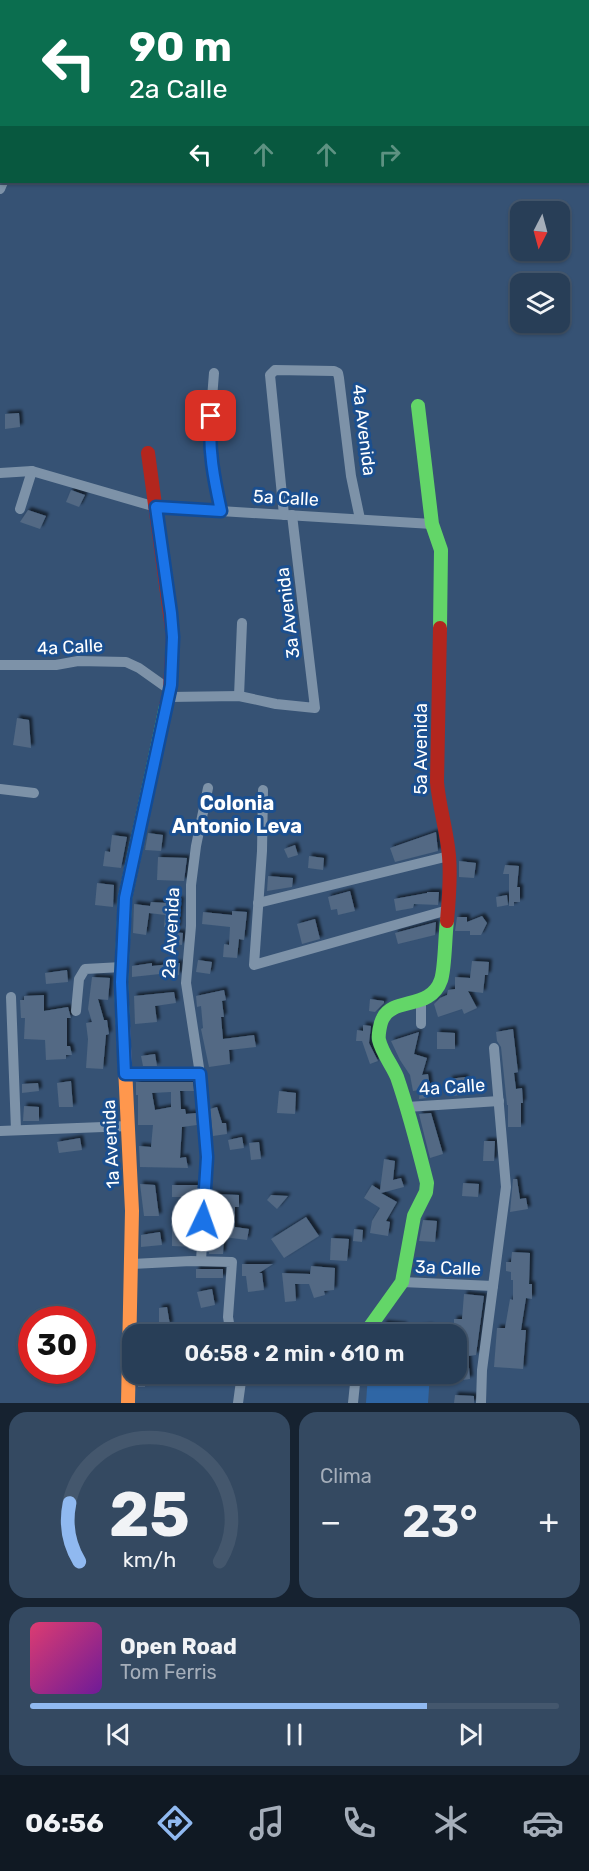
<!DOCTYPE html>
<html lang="es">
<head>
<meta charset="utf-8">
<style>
	:root { --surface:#283e57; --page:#344961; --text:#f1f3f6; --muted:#a5aeba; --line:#44576d; --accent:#90b9f0 }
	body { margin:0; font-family:Rubik,sans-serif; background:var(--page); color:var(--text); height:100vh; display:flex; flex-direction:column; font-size:22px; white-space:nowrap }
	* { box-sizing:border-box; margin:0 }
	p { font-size:20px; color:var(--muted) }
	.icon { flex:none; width:33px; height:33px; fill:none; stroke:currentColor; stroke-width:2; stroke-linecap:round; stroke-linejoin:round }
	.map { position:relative; height:1403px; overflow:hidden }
	.drawer { display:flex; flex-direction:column; gap:9px; padding:9px; background:#162230; flex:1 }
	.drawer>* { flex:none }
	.banner { position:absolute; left:0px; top:0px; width:590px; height:183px; box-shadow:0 2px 4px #0004,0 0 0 2px var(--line); background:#0b6e4f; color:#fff; overflow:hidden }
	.needle { width:39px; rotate:186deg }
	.controls { position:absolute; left:510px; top:201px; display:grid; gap:12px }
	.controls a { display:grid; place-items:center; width:60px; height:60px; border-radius:12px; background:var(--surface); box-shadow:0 2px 4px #0004,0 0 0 2px var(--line); font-size:30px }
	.speed { position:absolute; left:18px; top:1306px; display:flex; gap:12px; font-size:30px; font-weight:700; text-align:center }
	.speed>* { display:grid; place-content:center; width:78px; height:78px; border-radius:50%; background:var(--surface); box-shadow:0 2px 4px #0004,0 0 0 2px var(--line); line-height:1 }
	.speed .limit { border:9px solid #d22; background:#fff; color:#111 }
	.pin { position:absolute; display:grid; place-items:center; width:51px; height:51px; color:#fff; margin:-26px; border-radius:12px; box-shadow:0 3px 9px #0006 }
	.me { position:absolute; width:66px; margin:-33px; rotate:3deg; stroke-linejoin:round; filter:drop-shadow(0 0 4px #0008) }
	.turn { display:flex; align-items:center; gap:21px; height:126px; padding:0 30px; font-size:27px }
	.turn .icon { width:78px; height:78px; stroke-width:2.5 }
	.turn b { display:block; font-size:42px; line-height:51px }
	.lanes { display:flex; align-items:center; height:57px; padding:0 30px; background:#0003; justify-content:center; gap:30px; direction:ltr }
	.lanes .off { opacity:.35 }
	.big { font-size:45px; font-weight:600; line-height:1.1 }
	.drawer .tile { flex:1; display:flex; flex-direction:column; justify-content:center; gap:9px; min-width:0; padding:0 21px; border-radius:18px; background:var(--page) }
	.drawer .dial { align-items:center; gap:0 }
	.dial svg { height:156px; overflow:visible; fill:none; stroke:var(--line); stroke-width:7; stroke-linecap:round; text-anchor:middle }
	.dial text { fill:var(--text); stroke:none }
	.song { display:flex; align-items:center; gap:18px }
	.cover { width:72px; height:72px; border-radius:9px; background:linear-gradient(135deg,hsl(340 70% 55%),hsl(280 70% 35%)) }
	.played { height:6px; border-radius:3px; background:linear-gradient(90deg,var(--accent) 75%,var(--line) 75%) }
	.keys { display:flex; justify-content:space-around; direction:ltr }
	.heat { display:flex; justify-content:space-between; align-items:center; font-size:33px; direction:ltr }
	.drawer .tiles { flex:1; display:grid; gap:9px; grid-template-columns:1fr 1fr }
	.tile:last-child { grid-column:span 2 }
	.trip { position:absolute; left:122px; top:1324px; width:345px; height:60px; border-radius:18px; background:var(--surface); box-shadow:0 2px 4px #0004,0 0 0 2px var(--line); font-weight:600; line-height:60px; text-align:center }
	.dock { display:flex; height:96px; justify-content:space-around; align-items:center; background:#101923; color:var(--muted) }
	.dock .icon { width:42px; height:42px }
	.dock .active { color:var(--accent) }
	.dock b { font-size:27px; color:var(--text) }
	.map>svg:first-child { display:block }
	.green { fill:#2f66a5 }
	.building { fill:#526984; fill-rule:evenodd; filter:url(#shadow) }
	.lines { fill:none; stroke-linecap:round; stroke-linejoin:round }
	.street { stroke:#7d92a8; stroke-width:10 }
	.fast { stroke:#63d668; stroke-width:14 }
	.slow { stroke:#ff974d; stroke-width:14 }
	.jam { stroke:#b3261e; stroke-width:14 }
	.route-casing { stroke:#114b97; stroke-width:15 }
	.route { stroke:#1a73e8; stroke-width:10 }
	.labels { text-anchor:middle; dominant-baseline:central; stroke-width:6; stroke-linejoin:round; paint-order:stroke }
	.street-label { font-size:18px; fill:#fff; stroke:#1b4f8f }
	.neighbourhood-label { font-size:20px; font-weight:bold; fill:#fff; stroke:#1b4f8f }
</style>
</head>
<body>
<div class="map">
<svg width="589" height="1403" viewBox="0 0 589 1403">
	<defs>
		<filter id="shadow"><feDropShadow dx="3" dy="-3" stdDeviation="1.5" flood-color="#0009"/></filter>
	</defs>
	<rect width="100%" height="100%" fill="#365274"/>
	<g class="green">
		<polygon points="0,0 479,0 2,2 0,124"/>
		<polygon points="368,1374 430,1374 428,1403 366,1403"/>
	</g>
	<g class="building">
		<polygon points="19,413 20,427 5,429 5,414"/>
		<polygon points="71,490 85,495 79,507 66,502"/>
		<polygon points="28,510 46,516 40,529 20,522"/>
		<polygon points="17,718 29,720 31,748 13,745"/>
		<polygon points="436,832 438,851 395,862 390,848"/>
		<polygon points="148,833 163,835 161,851 145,850"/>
		<polygon points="112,835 127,837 121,868 103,866 105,851 110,852"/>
		<polygon points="295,845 298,855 288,858 284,849"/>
		<polygon points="309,856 324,858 323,870 308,868"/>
		<polygon points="158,857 187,858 184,881 157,880"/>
		<polygon points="459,861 476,863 474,878 459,877"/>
		<polygon points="505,865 519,866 517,887 520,887 520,902 514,902 514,906 509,906 509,874 503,874"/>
		<polygon points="268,876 293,878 292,887 267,891"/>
		<polygon points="97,883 114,885 113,907 95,905"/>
		<polygon points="350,891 355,911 338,915 337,909 331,910 328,897"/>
		<polygon points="427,892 439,892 438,905 414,904 413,908 396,911 394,899 427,893"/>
		<polygon points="507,895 508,905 497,907 496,897"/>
		<polygon points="167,898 181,900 178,929 164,927 165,915 149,913 146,935 133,933 134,904 150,906 151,902 167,903"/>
		<polygon points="232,911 247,912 244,940 239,939 237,958 223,957 224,944 229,945 230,927 202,924 203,912 232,915"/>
		<polygon points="482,916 487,923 481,935 470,935 470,931 455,931 457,917 467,917 467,922"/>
		<polygon points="315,919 320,939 302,944 297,924"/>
		<polygon points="436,922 435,935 398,944 395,933"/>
		<polygon points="173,932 183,933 182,945 172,944"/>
		<polygon points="198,960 212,962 210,974 196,972"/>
		<polygon points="472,961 489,962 488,975 485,975 483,993 468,991 477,1008 464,1014 462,1009 438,1017 434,1004 440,998 447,995 448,990 455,989 455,977 470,978"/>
		<polygon points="152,963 152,966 180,963 179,975 160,977 160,974 132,977 132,966"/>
		<polygon points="67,970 68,982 46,984 45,973"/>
		<polygon points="92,977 110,978 108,1000 98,999 104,1020 107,1020 109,1034 106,1035 103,1069 86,1068 88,1039 86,1023 92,1022 88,1009"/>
		<polygon points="224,990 226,1000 222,1001 224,1017 221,1017 223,1039 254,1035 256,1047 229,1050 230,1064 209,1067 201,1029 203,1028 201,1006 197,1007 196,996"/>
		<polygon points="174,992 176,1003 155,1006 157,1022 135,1024 134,996"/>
		<polygon points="44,995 44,1011 68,1007 71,1018 67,1018 67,1046 70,1046 72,1055 66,1055 66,1059 46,1060 45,1040 24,1039 25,1018 21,1018 20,1000 24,1000 24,996"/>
		<polygon points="370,999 384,1001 384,1003 375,1012 369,1011"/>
		<polygon points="363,1025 371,1026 369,1043 378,1061 370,1064 362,1041 356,1041 357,1030 363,1031"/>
		<polygon points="513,1029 518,1072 514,1073 516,1089 522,1088 523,1103 521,1103 521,1127 508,1127 508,1105 507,1105 501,1047 497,1041 496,1032"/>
		<polygon points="419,1032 414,1054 427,1058 422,1075 428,1074 430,1088 427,1089 427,1098 419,1099 420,1090 413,1091 410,1075 400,1060 391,1041"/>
		<polygon points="437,1032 455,1033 455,1049 437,1049"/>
		<polygon points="155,1054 157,1066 143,1066 141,1056"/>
		<polygon points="465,1077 468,1094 452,1096 449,1079"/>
		<polygon points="71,1081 73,1107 59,1107 57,1083"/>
		<path d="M 136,1082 L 193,1082 L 194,1091 L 180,1091 L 181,1109 L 185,1109 L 186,1114 L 196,1113 L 197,1125 L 182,1127 L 180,1158 L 186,1157 L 188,1168 L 140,1167 L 139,1146 L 151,1147 L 153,1125 L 138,1125 L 138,1095 L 136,1095 ZM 171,1092 L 171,1107 L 155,1110 L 152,1093 Z"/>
		<polygon points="38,1083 39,1091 22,1093 22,1084"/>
		<polygon points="279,1091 296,1093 295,1114 277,1113"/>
		<polygon points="24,1106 39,1107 39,1121 23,1121"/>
		<polygon points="217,1107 222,1123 226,1123 227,1134 213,1136 210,1109"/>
		<polygon points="431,1113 443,1154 430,1158 419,1114"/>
		<polygon points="242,1137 244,1148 230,1150 228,1140"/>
		<polygon points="80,1138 82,1150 59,1153 57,1142"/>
		<polygon points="484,1141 495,1141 494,1161 483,1161"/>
		<polygon points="259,1142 261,1159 251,1160 249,1143"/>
		<polygon points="384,1159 395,1161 393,1180 401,1178 404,1187 381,1193 397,1202 386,1221 390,1222 388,1236 370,1233 372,1221 380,1208 364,1198 372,1185 380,1190"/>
		<polygon points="513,1179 517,1179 520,1199 526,1198 528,1209 510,1212"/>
		<polygon points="463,1183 479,1184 478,1197 462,1196"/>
		<polygon points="140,1184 155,1185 159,1216 144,1216"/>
		<polygon points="172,1185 198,1185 197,1197 172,1197"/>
		<polygon points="212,1194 239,1195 239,1207 235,1207 235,1227 249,1229 247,1240 224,1237 223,1254 209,1254"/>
		<polygon points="271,1195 288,1196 277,1209 267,1200"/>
		<polygon points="172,1215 196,1216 194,1247 172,1246"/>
		<polygon points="306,1217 319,1236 284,1258 271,1239"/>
		<polygon points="423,1220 437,1221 435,1242 419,1241"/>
		<polygon points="354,1229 363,1230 362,1242 353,1241"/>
		<polygon points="160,1232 162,1245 141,1247 141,1235"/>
		<polygon points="331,1238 349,1239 347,1261 330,1260"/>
		<polygon points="512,1252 530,1253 529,1284 532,1284 532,1299 526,1298 521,1330 526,1330 523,1369 494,1367 497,1328 505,1328 510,1299 513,1300 513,1280 511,1280 511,1272 506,1271 506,1262 511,1262"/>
		<polygon points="242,1264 273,1264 259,1273 262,1273 264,1290 248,1292 246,1276 242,1276"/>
		<polygon points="311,1266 335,1268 334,1290 324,1291 325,1295 314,1298 309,1284 295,1284 296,1301 285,1302 282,1273 310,1274"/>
		<rect x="196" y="1269" width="27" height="9"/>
		<polygon points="212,1289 215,1305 201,1308 197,1292"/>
		<polygon points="464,1294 484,1296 476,1355 468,1356 470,1379 456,1381 456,1335 454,1335 454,1319 462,1319"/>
		<polygon points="167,1307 170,1325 159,1327 159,1308"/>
		<polygon points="384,1323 404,1325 403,1335 381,1335 382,1327"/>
		<polygon points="430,1326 430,1335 405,1335 404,1330"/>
		<rect x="138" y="1374" width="7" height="13"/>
		<polygon points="455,1395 474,1396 474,1403 454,1403"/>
	</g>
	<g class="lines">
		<g class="street">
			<polyline points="84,2 85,0"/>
			<polyline points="0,189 3,182"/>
			<polyline points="214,373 209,437 212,467 221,511"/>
			<polyline points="0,473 32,471 156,507 432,524"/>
			<polyline points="20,509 32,471"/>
			<polyline points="284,515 270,375 275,370 334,371 338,373 339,378 351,476 360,519"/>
			<polyline points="0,665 56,665 78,661 126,662 139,668 170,690"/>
			<polyline points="239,696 242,623"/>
			<polyline points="169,697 239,696 276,704 315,708 292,515"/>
			<polyline points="0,789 34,793"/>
			<polyline points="263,790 262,851 254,965 448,910"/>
			<polyline points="258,903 449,856"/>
			<polyline points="11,997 16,1130"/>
			<polyline points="76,1011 79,979 85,969 122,967"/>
			<polyline points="421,1024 421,1002"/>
			<polyline points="125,1074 200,1074"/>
			<polyline points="407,1107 499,1101"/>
			<polyline points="0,1131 129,1126"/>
			<polyline points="201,1261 207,1157 200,1074 186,983 191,926 191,885 196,846 208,788"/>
			<polyline points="132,1264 191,1261 232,1262 228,1317 231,1335"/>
			<polyline points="402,1282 493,1286"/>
			<polyline points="173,1335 230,1329"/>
			<polyline points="238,1403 242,1374"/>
			<polyline points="353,1403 356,1374"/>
			<polyline points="481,1403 482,1370 506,1187 494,1048"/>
		</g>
		<g class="fast">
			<polyline points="418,406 432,524 441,550 440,628"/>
			<polyline points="123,1026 121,982 125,898 166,706"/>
			<path d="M 364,1335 L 402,1282 L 414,1216 L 426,1192 L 427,1183 C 418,1147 409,1112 397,1077 C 392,1065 382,1053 379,1040 C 378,1036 380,1023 383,1018 C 393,997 431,1010 441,980 C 445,969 445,935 447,921"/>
		</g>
		<polyline class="slow" points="123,1026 132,1211 128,1403"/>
		<g class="jam">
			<polyline points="148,453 173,637 170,690 166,706"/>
			<path d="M 440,628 L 437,782 C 439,807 447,831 449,856 C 451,878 449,899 447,921"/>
		</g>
	</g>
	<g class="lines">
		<defs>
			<path id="route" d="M 203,1220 L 207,1157 L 200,1074 L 125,1074 L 121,982 L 125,898 L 171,685 L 173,637 L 171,613 L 156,507 L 221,511 C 214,479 208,449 211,416"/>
		</defs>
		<use href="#route" class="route-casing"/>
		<use href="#route" class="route"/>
	</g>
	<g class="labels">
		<g class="street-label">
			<text transform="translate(364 430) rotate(83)">4a Avenida</text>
			<text transform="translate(286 498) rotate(3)">5a Calle</text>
			<text transform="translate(288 613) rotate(-97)">3a Avenida</text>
			<text transform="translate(70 647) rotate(-3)">4a Calle</text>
			<text transform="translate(421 749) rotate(-90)">5a Avenida</text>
			<text transform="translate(171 933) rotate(-87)">2a Avenida</text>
			<text transform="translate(452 1087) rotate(-4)">4a Calle</text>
			<text transform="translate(111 1144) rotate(-93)">1a Avenida</text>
			<text transform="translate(448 1268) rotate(2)">3a Calle</text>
		</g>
		<g class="neighbourhood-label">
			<text x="237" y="803">Colonia<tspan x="237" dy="23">Antonio Leva</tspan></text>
		</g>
	</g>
</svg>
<div class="controls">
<a><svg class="needle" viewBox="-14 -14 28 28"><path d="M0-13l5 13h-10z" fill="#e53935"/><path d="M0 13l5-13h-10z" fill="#a5aeba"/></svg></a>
<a><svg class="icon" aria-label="layers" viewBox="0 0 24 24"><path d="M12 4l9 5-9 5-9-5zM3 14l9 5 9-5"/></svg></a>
</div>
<div class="speed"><div class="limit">30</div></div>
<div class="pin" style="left:211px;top:416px;background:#d93025"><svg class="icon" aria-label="arrive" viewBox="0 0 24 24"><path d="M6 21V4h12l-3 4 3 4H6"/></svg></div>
<svg class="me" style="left:203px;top:1220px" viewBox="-20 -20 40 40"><circle r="19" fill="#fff"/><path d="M0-13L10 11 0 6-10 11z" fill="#1a73e8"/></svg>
<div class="trip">06:58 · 2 min · 610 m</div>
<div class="banner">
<div class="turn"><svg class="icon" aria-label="left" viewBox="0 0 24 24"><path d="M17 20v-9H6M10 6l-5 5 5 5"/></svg><div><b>90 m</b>2a Calle</div></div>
<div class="lanes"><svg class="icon" aria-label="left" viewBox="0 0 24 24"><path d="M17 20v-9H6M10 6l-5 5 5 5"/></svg><svg class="icon off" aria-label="ahead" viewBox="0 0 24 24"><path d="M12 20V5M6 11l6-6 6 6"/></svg><svg class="icon off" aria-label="ahead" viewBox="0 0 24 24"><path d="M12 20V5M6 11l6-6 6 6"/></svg><svg class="icon off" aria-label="right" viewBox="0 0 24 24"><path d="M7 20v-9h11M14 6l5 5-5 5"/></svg></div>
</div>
</div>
<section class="drawer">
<div class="tiles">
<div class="tile dial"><svg viewBox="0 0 100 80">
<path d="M14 69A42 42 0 1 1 86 69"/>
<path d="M14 69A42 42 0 0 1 9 39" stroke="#90b9f0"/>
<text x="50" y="56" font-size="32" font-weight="700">25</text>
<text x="50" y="72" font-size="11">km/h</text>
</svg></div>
<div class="tile"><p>Clima</p>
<div class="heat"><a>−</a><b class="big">23°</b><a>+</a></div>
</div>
<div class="tile">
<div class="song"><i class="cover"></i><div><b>Open Road</b><p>Tom Ferris</p></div></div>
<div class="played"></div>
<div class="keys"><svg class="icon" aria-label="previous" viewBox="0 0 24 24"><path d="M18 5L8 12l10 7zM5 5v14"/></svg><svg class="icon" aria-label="pause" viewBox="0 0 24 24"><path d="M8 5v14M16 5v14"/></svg><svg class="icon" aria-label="next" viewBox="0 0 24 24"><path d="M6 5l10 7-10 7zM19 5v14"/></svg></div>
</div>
</div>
</section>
<nav class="dock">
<b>06:56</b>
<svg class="icon active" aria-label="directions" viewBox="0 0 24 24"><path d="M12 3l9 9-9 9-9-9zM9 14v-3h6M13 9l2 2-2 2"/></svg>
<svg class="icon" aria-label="music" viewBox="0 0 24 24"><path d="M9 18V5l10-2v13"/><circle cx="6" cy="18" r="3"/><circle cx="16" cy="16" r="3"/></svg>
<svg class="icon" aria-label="phone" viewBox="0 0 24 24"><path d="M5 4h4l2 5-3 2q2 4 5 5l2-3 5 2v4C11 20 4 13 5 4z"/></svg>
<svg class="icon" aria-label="climate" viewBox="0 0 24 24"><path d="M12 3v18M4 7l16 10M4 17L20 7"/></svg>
<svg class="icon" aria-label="car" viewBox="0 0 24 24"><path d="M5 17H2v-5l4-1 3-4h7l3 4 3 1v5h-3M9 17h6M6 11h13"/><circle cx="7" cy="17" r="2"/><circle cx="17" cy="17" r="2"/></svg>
</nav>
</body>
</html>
